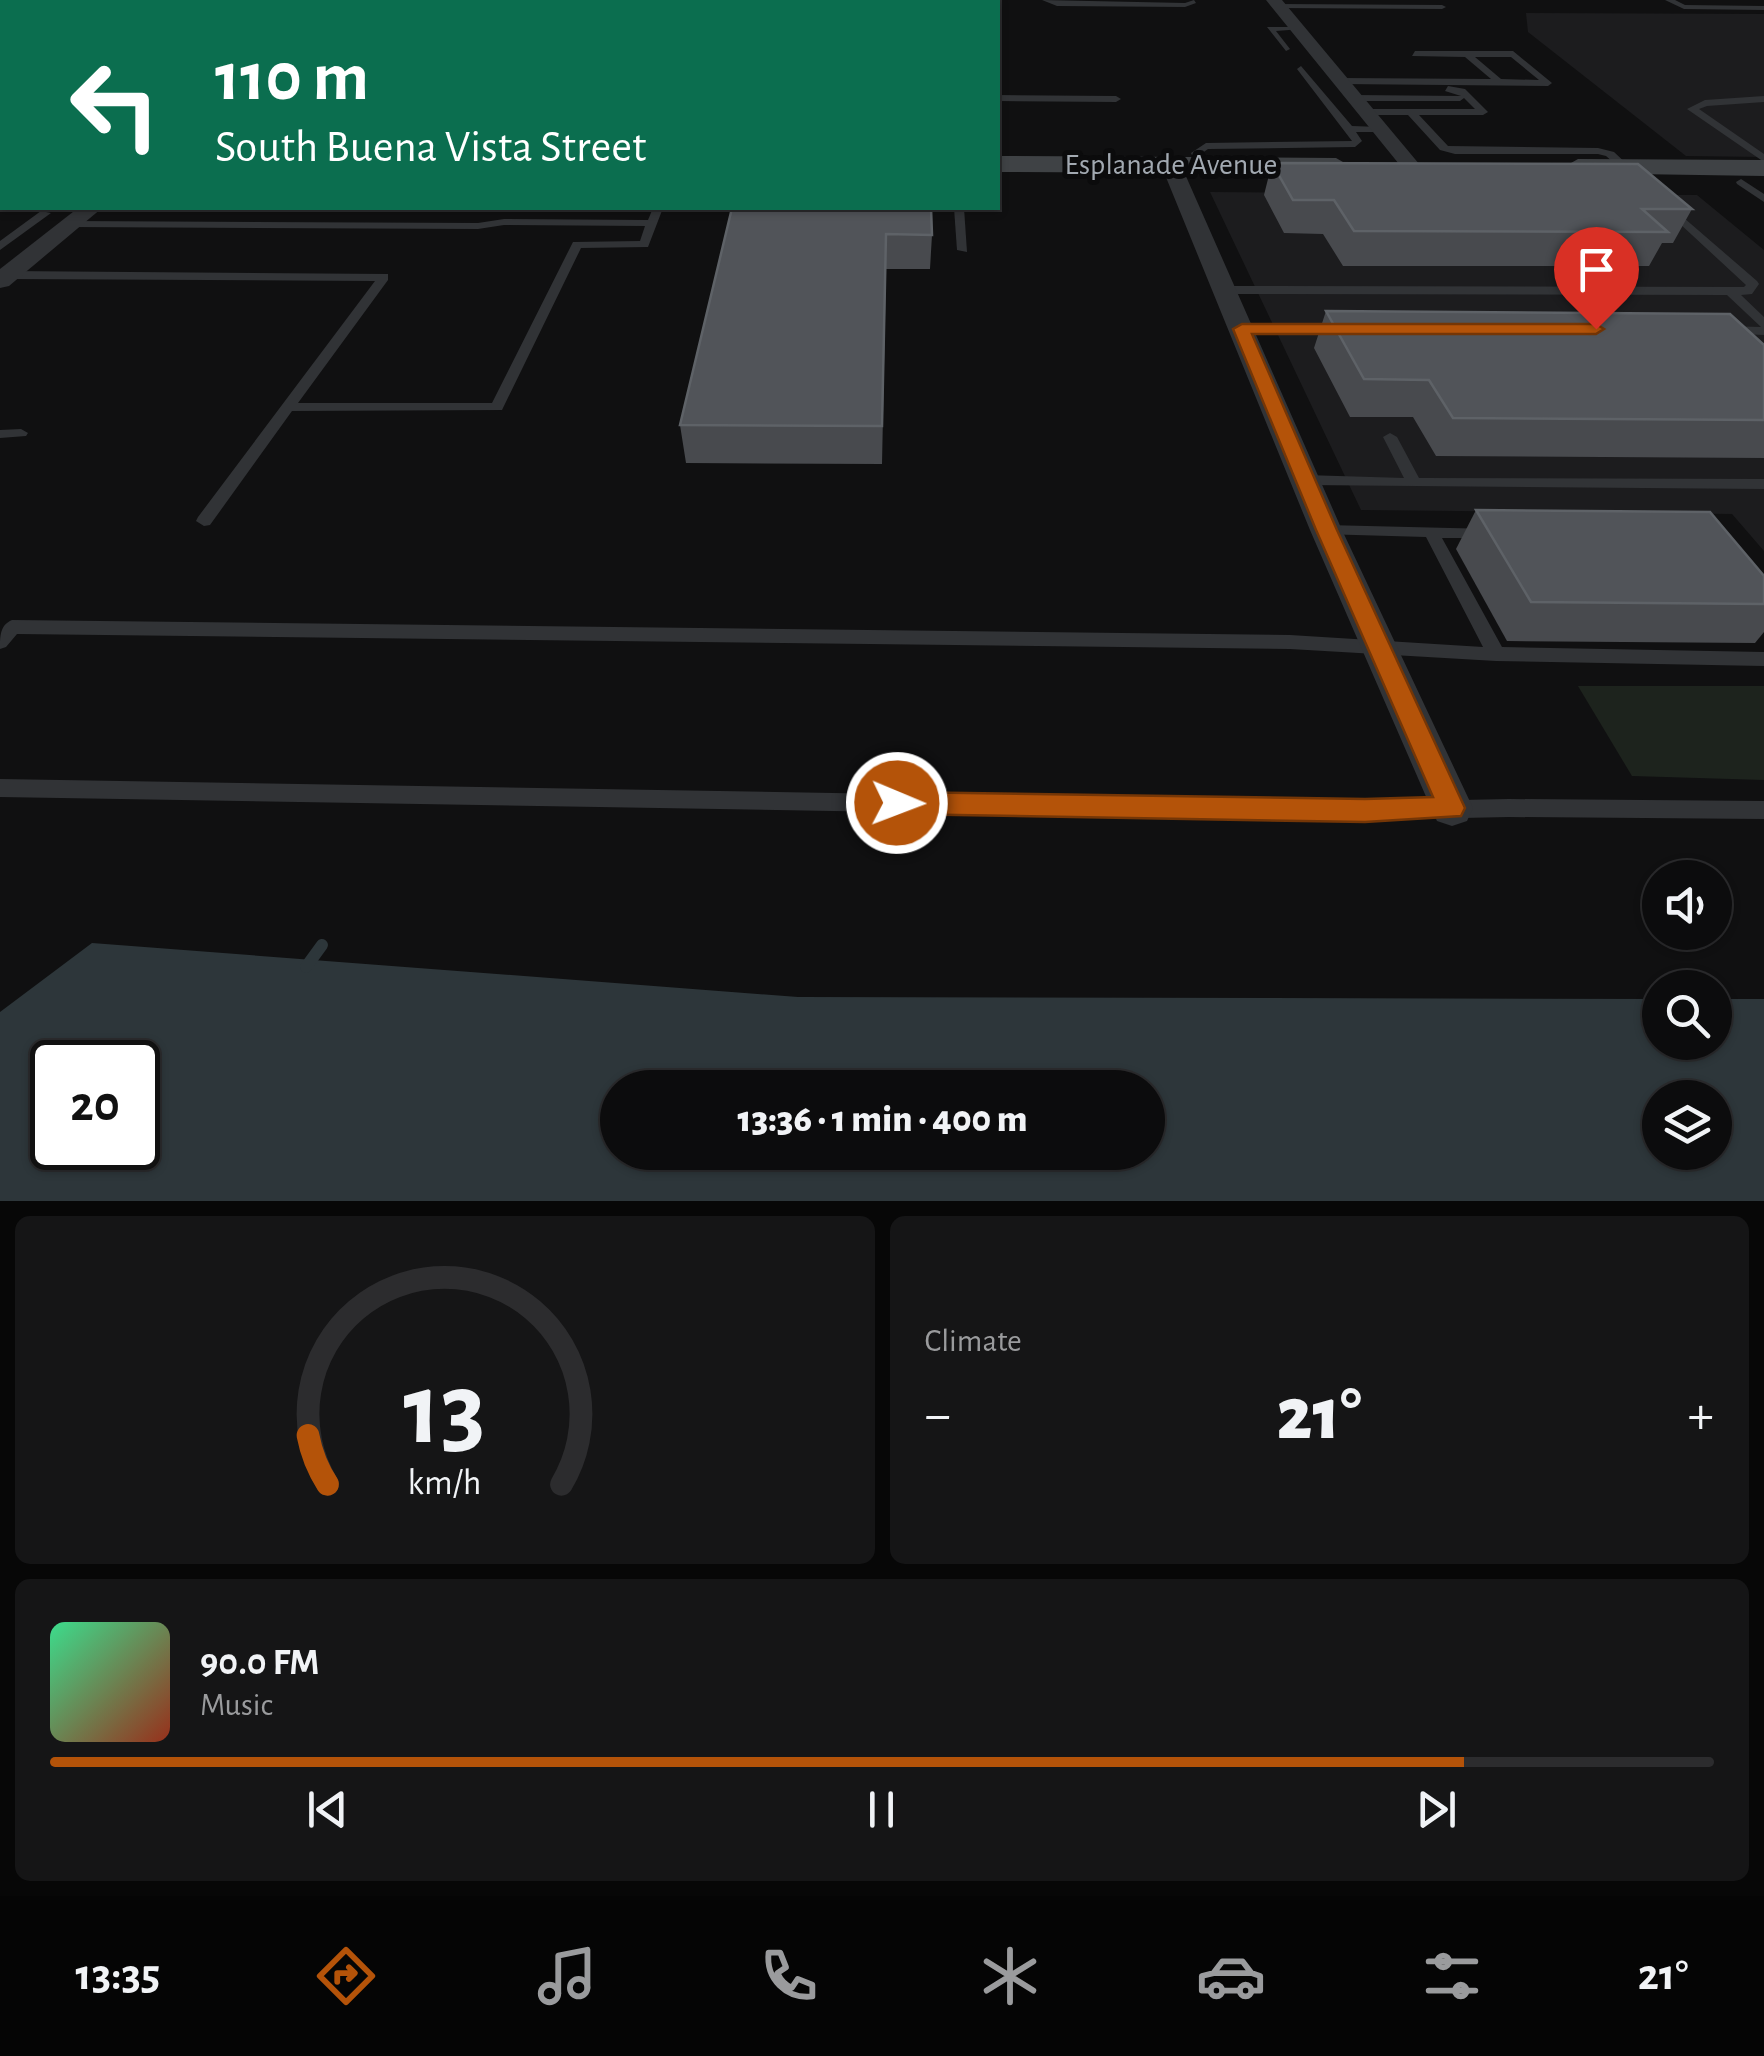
<!DOCTYPE html>
<html lang="en">
<head>
<meta charset="utf-8">
<style>
	:root { --surface:#0c0c0d; --page:#151516; --text:#f1f3f6; --muted:#9a9b9d; --line:#2c2c2e; --accent:#b45309 }
	body { margin:0; font-family:"Alegreya Sans",sans-serif; background:var(--page); color:var(--text); height:100vh; display:flex; flex-direction:column; font-size:38px; white-space:nowrap }
	* { box-sizing:border-box; margin:0 }
	p { font-size:32px; color:var(--muted) }
	.icon { flex:none; width:55px; height:55px; fill:none; stroke:currentColor; stroke-width:2; stroke-linecap:round; stroke-linejoin:round }
	.map { position:relative; height:1201px; overflow:hidden }
	.drawer { display:flex; flex-direction:column; gap:15px; padding:15px; background:#070707; flex:1 }
	.drawer>* { flex:none }
	.top-card { position:absolute; left:0px; top:0px; width:1000px; height:210px; box-shadow:0 2px 8px #0004,0 0 0 2px var(--line); background:#0b6e4f; color:#fff; overflow:hidden }
	.buttons { position:absolute; left:1642px; top:860px; display:grid; gap:20px }
	.buttons a { display:grid; place-items:center; width:90px; height:90px; border-radius:50%; background:var(--surface); box-shadow:0 2px 8px #0004,0 0 0 2px var(--line); font-size:50px }
	.speed { position:absolute; left:30px; top:1040px; display:flex; gap:20px; font-size:50px; font-weight:700; text-align:center }
	.speed>* { display:grid; place-content:center; width:130px; height:130px; border-radius:50%; background:var(--surface); box-shadow:0 2px 8px #0004,0 0 0 2px var(--line); line-height:1 }
	.speed .limit { border:5px solid #111; border-radius:15px; background:#fff; color:#111 }
	.pin { position:absolute; display:grid; place-items:center; width:85px; height:85px; color:#fff; margin:-102px -42px; border-radius:50% 50% 50% 0; rotate:-45deg; box-shadow:0 0 10px #0007 }
	.pin .icon { rotate:45deg }
	.me { position:absolute; width:110px; margin:-55px; rotate:91deg; stroke-linejoin:round; filter:drop-shadow(0 0 8px #0008) }
	.turn { display:flex; align-items:center; gap:35px; height:210px; padding:0 50px; font-size:45px }
	.turn .icon { width:130px; height:130px; stroke-width:2.5 }
	.turn b { display:block; font-size:70px; line-height:85px }
	.big { font-size:75px; font-weight:800; line-height:1.1 }
	.drawer .widget { flex:1; display:flex; flex-direction:column; justify-content:center; gap:15px; min-width:0; padding:0 35px; border-radius:15px; background:var(--page) }
	.drawer .dial { align-items:center; gap:0 }
	.dial svg { height:260px; overflow:visible; fill:none; stroke:var(--line); stroke-width:7; stroke-linecap:round; text-anchor:middle }
	.dial text { fill:var(--text); stroke:none }
	.song { display:flex; align-items:center; gap:30px }
	.cover { width:120px; height:120px; border-radius:15px; background:linear-gradient(135deg,hsl(150 70% 55%),hsl(10 70% 35%)) }
	.played { height:10px; border-radius:5px; background:linear-gradient(90deg,var(--accent) 85%,var(--line) 85%) }
	.keys { display:flex; justify-content:space-around; direction:ltr }
	.heat { display:flex; justify-content:space-between; align-items:center; font-size:55px; direction:ltr }
	.drawer .tiles { flex:1; display:grid; gap:15px; grid-template-columns:1fr 1fr }
	.widget:last-child { grid-column:span 2 }
	.trip { position:absolute; left:600px; top:1070px; width:565px; height:100px; border-radius:50px; background:var(--surface); box-shadow:0 2px 8px #0004,0 0 0 2px var(--line); font-weight:800; line-height:100px; text-align:center }
	.menu { display:flex; height:160px; justify-content:space-around; align-items:center; background:#050505; color:var(--muted) }
	.menu .icon { width:70px; height:70px }
	.menu .selected { color:var(--accent) }
	.menu b { font-size:45px; color:var(--text) }
	.map>svg:first-child { display:block }
	.built { fill:#1c1c1e }
	.green { fill:#1d231d }
	.water { fill:#2d363a; fill-rule:evenodd }
	.lines { fill:none; stroke-linecap:round; stroke-linejoin:round }
	.stream { stroke:#2d363a; stroke-width:12 }
	.lane { fill:#313336; fill-rule:evenodd }
	.street { fill:#313336; fill-rule:evenodd }
	.secondary { fill:#3f4245; fill-rule:evenodd }
	.wall { fill:#484a4e }
	.shaded-wall { fill:#2d2f31 }
	.building { fill:#515459; stroke:#5e6267; stroke-width:2.5 }
	.route { fill:#b45309; stroke:#753606; stroke-width:2.5 }
	.labels { text-anchor:middle; dominant-baseline:central; stroke-width:10; stroke-linejoin:round; paint-order:stroke }
	.far-street-label { font-size:30px; fill:#a2a9b1; stroke:#0b0b0c }
</style>
</head>
<body>
<div class="map">
<svg width="1764" height="1201" viewBox="0 0 1764 1201">
	<rect width="100%" height="100%" fill="#101011"/>
	<g class="built">
		<polygon points="1526,13 1764,14 1764,157 1686,156 1528,32"/>
		<polygon points="1210,192 1697,195 1764,250 1764,551 1732,514 1361,510"/>
	</g>
	<polygon class="green" points="1578,686 1764,686 1764,780 1632,776"/>
	<path class="water" d="M 92,943 L 798,997 L 1660,999 L 1660,1042 L 1715,1042 L 1715,999 L 1764,999 L 1764,1201 L 0,1201 L 0,1012 ZM 52,1062 L 138,1062 L 138,1148 L 52,1148 ZM 618,1088 L 1148,1088 L 1148,1152 L 618,1152 ZM 1660,1098 L 1715,1098 L 1715,1152 L 1660,1152 Z"/>
	<g class="lines">
		<polyline class="stream" points="306,967 322,945"/>
		<g class="lane">
			<polygon points="1042,0 1185,3 1194,0 1196,3 1185,7 1057,6"/>
			<polygon points="1665,0 1675,0 1685,5 1764,6 1764,10 1684,9"/>
			<polygon points="1279,4 1442,5 1446,7 1442,9 1276,8"/>
			<polygon points="1267,27 1298,27 1302,29 1276,31 1290,49 1286,51"/>
			<polygon points="2,48 2,55 0,56 0,49"/>
			<path d="M 1415,51 L 1513,51 L 1552,83 L 1548,86 L 1340,84 L 1336,81 L 1340,78 L 1491,79 L 1465,57 L 1412,56 ZM 1475,57 L 1511,57 L 1539,80 L 1501,79 Z"/>
			<polygon points="1301,66 1352,126 1380,127 1383,128 1383,132 1356,132 1362,141 1355,147 1208,149 1201,154 1207,165 1198,167 1191,153 1206,143 1352,141 1297,69"/>
			<polygon points="1448,86 1465,89 1488,112 1483,115 1419,115 1448,146 1598,148 1614,152 1630,167 1621,169 1606,156 1598,154 1455,154 1440,150 1408,115 1366,115 1361,112 1366,109 1475,109 1464,98 1460,101 1354,101 1349,98 1354,95 1461,96 1445,91"/>
			<polygon points="998,95 1116,96 1121,99 1116,102 998,101"/>
			<polygon points="1764,96 1764,102 1707,106 1699,109 1764,154 1764,162 1687,109 1705,100"/>
			<polygon points="1741,179 1764,194 1764,202 1737,184 1736,182"/>
			<polygon points="1669,205 1757,281 1759,284 1752,294 1741,295 1764,317 1764,335 1720,333 1718,330 1725,326 1761,327 1727,295 1225,294 1219,290 1225,286 1744,287 1746,285 1665,210 1665,206"/>
			<polygon points="653,208 663,208 648,247 581,248 502,410 292,411 210,525 204,526 196,521 198,517 375,281 7,279 1,275 7,271 388,274 388,280 298,403 492,403 573,242 640,241 645,226 504,225 478,229 70,227 64,224 70,221 478,223 504,219 648,220"/>
			<polygon points="954,208 964,208 967,252 957,250"/>
			<polygon points="41,211 51,213 0,250 0,241"/>
			<polygon points="1242,325 1344,325 1350,329 1344,333 1237,332 1236,329"/>
			<polygon points="21,429 28,433 26,436 0,438 0,430"/>
			<polygon points="1390,433 1397,437 1419,478 1764,479 1764,489 1305,485 1297,480 1305,475 1404,478 1383,437"/>
			<path d="M 1326,525 L 1492,529 L 1494,533 L 1486,538 L 1442,538 L 1502,647 L 1764,652 L 1764,666 L 1496,661 L 1290,649 L 17,634 L 6,647 L 0,649 C 0,636 0,625 12,620 L 1290,635 L 1483,647 L 1426,537 L 1320,534 L 1318,530 Z"/>
			<polygon points="0,779 1365,802 1509,799 1764,801 1764,819 1509,817 1365,820 0,797"/>
		</g>
		<g class="street">
			<polygon points="1266,0 1282,0 1430,177 1434,181 1430,185 1416,185"/>
			<polygon points="1171,159 1181,165 1342,530 1473,808 1467,821 1452,826 1437,821 1431,808 1310,530 1161,165"/>
			<polygon points="78,208 102,208 9,286 0,288 0,269"/>
		</g>
		<g class="secondary">
			<polygon points="998,156 1336,158 1350,166 1336,174 998,172"/>
			<polygon points="1578,159 1764,160 1764,176 1568,173 1564,167"/>
			<rect x="0" y="165" width="2" height="16"/>
		</g>
	</g>
	<g class="wall">
		<polygon points="144,0 300,0 299,1 145,2"/>
		<polygon points="1272,163 1692,209 1673,243 1662,243 1649,266 1343,266 1323,234 1284,233 1264,195"/>
		<polygon points="732,208 932,235 930,269 886,269 882,464 686,463 680,425"/>
		<polygon points="1326,311 1764,345 1764,458 1436,456 1413,417 1350,417 1314,348"/>
		<polygon points="1476,510 1764,576 1764,632 1755,643 1507,641 1456,549"/>
	</g>
	<g class="shaded-wall">
		<polygon points="19,0 87,0 56,2 15,2"/>
		<polygon points="97,0 136,0 101,2 99,2"/>
	</g>
	<g class="building">
		<polygon points="0,0 19,0 15,2 2,2 2,9 0,10"/>
		<polygon points="1272,163 1638,164 1692,209 1642,209 1668,232 1354,231 1334,200 1293,200"/>
		<polygon points="732,208 931,208 932,235 886,234 882,426 680,425"/>
		<polygon points="1326,311 1730,314 1764,345 1764,420 1453,418 1429,380 1364,379"/>
		<polygon points="1476,510 1710,512 1764,576 1764,604 1531,602"/>
	</g>
	<polygon class="route" points="1242,324 1596,324 1604,329 1596,334 1252,334 1337,530 1465,808 1461,816 1365,822 897,814 887,811 883,803 887,795 897,792 1365,799 1433,797 1316,530 1233,329"/>
	<g class="labels">
		<g class="far-street-label">
			<text x="1171" y="165">Esplanade Avenue</text>
		</g>
	</g>
</svg>
<div class="buttons">
<a><svg class="icon" aria-label="sound" viewBox="0 0 24 24"><path d="M4 9h4l5-4v14l-5-4H4zM17 9q2 3 0 6"/></svg></a>
<a><svg class="icon" aria-label="search" viewBox="0 0 24 24"><circle cx="10" cy="10" r="6"/><path d="M15 15l6 6"/></svg></a>
<a><svg class="icon" aria-label="layers" viewBox="0 0 24 24"><path d="M12 4l9 5-9 5-9-5zM3 14l9 5 9-5"/></svg></a>
</div>
<div class="speed"><div class="limit">20</div></div>
<div class="pin" style="left:1596px;top:329px;background:#d93025"><svg class="icon" aria-label="arrive" viewBox="0 0 24 24"><path d="M6 21V4h12l-3 4 3 4H6"/></svg></div>
<svg class="me" style="left:897px;top:803px" viewBox="-20 -20 40 40"><circle r="17" fill="#b45309" stroke="#fff" stroke-width="3"/><path d="M0-11L8 9 0 5-8 9z" fill="#fff"/></svg>
<div class="trip">13:36 · 1 min · 400 m</div>
<div class="top-card">
<div class="turn"><svg class="icon" aria-label="left" viewBox="0 0 24 24"><path d="M17 20v-9H6M10 6l-5 5 5 5"/></svg><div><b>110 m</b>South Buena Vista Street</div></div>
</div>
</div>
<section class="drawer">
<div class="tiles">
<div class="widget dial"><svg viewBox="0 0 100 80">
<path d="M14 69A42 42 0 1 1 86 69"/>
<path d="M14 69A42 42 0 0 1 8 54" stroke="#b45309"/>
<text x="50" y="56" font-size="32" font-weight="700">13</text>
<text x="50" y="72" font-size="11">km/h</text>
</svg></div>
<div class="widget"><p>Climate</p>
<div class="heat"><a>−</a><b class="big">21°</b><a>+</a></div>
</div>
<div class="widget">
<div class="song"><i class="cover"></i><div><b>90.0 FM</b><p>Music</p></div></div>
<div class="played"></div>
<div class="keys"><svg class="icon" aria-label="previous" viewBox="0 0 24 24"><path d="M18 5L8 12l10 7zM5 5v14"/></svg><svg class="icon" aria-label="pause" viewBox="0 0 24 24"><path d="M8 5v14M16 5v14"/></svg><svg class="icon" aria-label="next" viewBox="0 0 24 24"><path d="M6 5l10 7-10 7zM19 5v14"/></svg></div>
</div>
</div>
</section>
<nav class="menu">
<b>13:35</b>
<svg class="icon selected" aria-label="directions" viewBox="0 0 24 24"><path d="M12 3l9 9-9 9-9-9zM9 14v-3h6M13 9l2 2-2 2"/></svg>
<svg class="icon" aria-label="music" viewBox="0 0 24 24"><path d="M9 18V5l10-2v13"/><circle cx="6" cy="18" r="3"/><circle cx="16" cy="16" r="3"/></svg>
<svg class="icon" aria-label="phone" viewBox="0 0 24 24"><path d="M5 4h4l2 5-3 2q2 4 5 5l2-3 5 2v4C11 20 4 13 5 4z"/></svg>
<svg class="icon" aria-label="climate" viewBox="0 0 24 24"><path d="M12 3v18M4 7l16 10M4 17L20 7"/></svg>
<svg class="icon" aria-label="car" viewBox="0 0 24 24"><path d="M5 17H2v-5l4-1 3-4h7l3 4 3 1v5h-3M9 17h6M6 11h13"/><circle cx="7" cy="17" r="2"/><circle cx="17" cy="17" r="2"/></svg>
<svg class="icon" aria-label="filters" viewBox="0 0 24 24"><path d="M4 7h16M4 17h16"/><circle cx="9" cy="7" r="2"/><circle cx="15" cy="17" r="2"/></svg>
<b>21°</b>
</nav>
</body>
</html>
